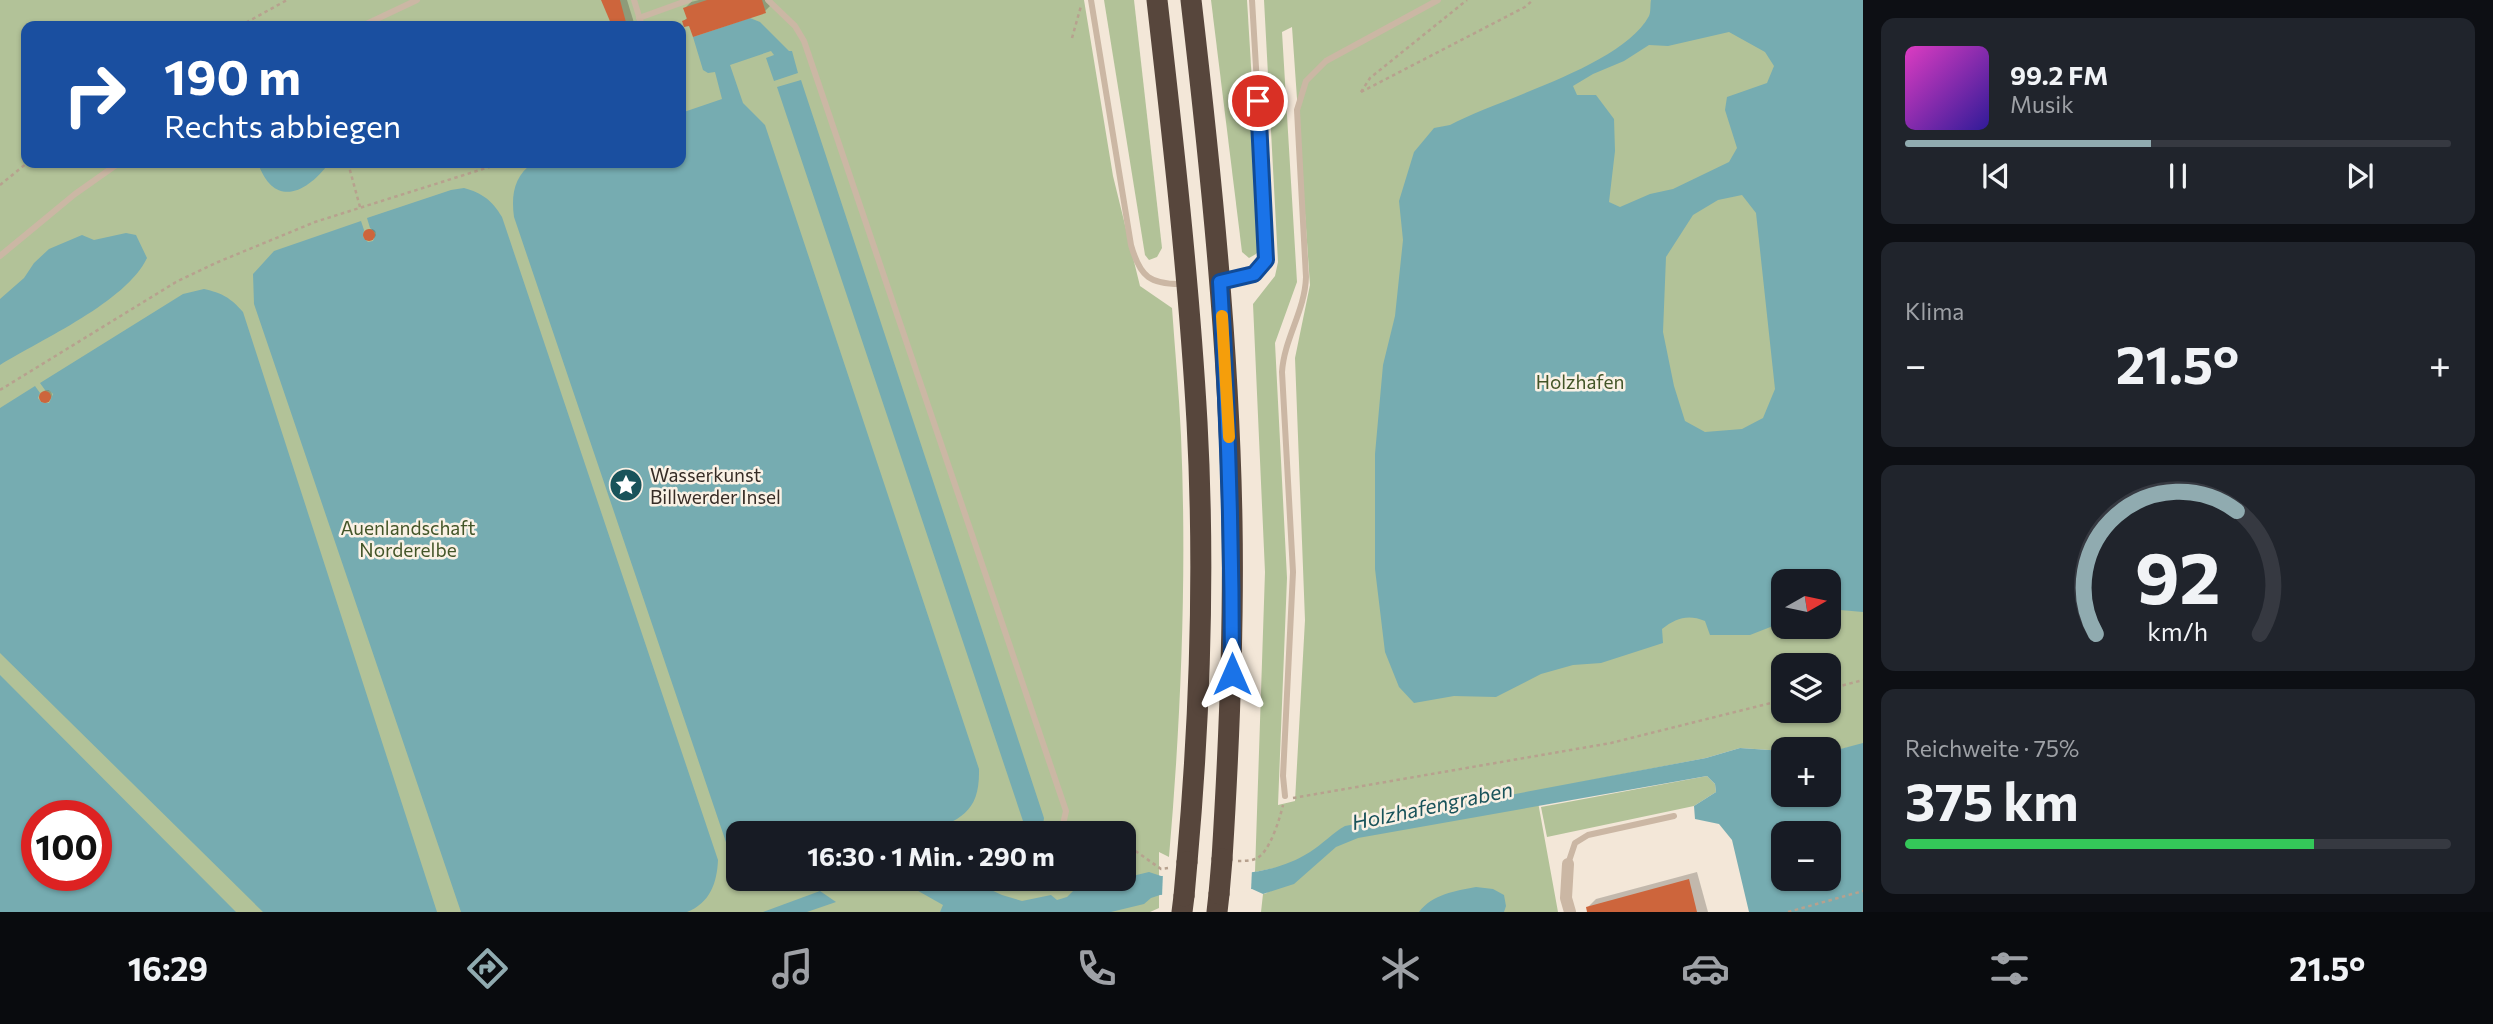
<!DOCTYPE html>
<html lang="de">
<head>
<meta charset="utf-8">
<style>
	:root { --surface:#171b24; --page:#20242c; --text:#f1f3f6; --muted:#9ea1a6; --line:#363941; --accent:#90abb0 }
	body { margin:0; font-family:Commissioner,sans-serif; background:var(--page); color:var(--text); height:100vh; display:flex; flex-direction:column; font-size:26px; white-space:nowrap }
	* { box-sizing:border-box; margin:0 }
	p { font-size:23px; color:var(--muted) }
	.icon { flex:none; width:38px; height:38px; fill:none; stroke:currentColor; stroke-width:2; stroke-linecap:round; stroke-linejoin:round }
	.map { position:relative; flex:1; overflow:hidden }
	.details { display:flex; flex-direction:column; gap:18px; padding:18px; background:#0d0f14; width:630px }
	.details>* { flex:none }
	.hud { position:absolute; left:21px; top:21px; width:665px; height:147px; border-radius:14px; box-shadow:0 2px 5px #0004; background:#1a4fa0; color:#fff; overflow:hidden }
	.needle { width:46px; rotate:81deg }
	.tools { position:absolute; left:1771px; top:569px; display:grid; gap:14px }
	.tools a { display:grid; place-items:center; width:70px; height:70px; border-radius:14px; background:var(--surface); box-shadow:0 2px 5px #0004; font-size:35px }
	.speed { position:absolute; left:21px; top:800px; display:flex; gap:14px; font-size:35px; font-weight:700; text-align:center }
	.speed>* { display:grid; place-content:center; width:91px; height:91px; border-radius:50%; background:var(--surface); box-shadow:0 2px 5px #0004; line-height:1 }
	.speed .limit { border:10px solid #d22; background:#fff; color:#111 }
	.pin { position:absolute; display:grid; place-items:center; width:60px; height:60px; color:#fff; margin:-30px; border:4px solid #fff; border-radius:50%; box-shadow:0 2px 7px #0007 }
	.me { position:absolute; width:77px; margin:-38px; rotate:0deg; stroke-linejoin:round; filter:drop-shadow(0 0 5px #0008) }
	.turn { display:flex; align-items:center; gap:24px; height:147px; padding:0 28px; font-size:32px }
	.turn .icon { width:91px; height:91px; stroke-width:2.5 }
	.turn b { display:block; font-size:49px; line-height:60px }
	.big { font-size:52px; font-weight:700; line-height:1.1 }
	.details .tile { flex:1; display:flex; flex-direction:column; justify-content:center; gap:10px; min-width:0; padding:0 24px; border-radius:14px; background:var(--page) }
	.details .dial { align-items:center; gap:0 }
	.dial svg { height:182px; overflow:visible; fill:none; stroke:var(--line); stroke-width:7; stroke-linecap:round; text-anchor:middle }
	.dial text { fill:var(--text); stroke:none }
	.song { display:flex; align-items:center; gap:21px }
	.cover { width:84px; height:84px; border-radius:10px; background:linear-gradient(135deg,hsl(310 70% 55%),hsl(250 70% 35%)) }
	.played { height:7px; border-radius:4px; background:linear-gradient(90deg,var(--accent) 45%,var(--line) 45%) }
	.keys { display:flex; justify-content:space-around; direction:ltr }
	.heat { display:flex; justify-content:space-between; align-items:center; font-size:38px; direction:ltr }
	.charge { height:10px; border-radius:5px; background:linear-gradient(90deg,#34c759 75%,var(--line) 0) }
	.trip { position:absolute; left:726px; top:821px; width:410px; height:70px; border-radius:14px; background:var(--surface); box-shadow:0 2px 5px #0004; font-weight:700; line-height:70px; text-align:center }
	.tabs { display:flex; height:112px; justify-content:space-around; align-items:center; background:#090b0e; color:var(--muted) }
	.tabs .icon { width:49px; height:49px }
	.tabs .on { color:var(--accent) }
	.tabs b { font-size:32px; color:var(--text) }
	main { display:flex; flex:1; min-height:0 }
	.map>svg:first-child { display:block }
	.green { fill:#b2c298; fill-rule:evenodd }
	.water { fill:#76acb1; fill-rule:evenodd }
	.pier { fill:#f3e7d8 }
	.shadow { fill:#0003 }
	.building { fill:#cd653c }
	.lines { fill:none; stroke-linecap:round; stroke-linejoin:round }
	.path { stroke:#b7a18e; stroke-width:2.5; stroke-dasharray:3.5 3.5; stroke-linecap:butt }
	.lane { stroke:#cbb7a4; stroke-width:6 }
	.street { stroke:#cbb7a4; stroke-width:12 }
	.highway { stroke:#57463c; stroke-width:21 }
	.highway-bridge { stroke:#57463c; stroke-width:21 }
	.route-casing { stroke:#114b97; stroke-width:18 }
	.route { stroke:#1a73e8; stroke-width:12 }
	.slow { stroke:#f59e0b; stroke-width:12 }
	.labels { text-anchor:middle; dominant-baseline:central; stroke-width:5; stroke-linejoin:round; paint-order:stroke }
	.park-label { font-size:19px; fill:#435528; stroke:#faf1e5 }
	.poi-label { font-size:19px; fill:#362c26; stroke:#faf1e5; text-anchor:start }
	.water-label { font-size:21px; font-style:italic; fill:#19535a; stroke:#faf1e5 }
</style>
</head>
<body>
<main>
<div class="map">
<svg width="1863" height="912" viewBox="0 0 1863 912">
	<rect width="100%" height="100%" fill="#f3e7d8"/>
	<g class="green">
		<path d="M 0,0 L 1084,0 L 1113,176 L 1140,286 L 1172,308 C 1175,351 1179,393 1181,436 C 1187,575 1181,718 1169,857 L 1159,852 L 1159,908 L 1150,912 L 0,912 ZM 26,26 L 681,26 L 681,163 L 26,163 ZM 37,816 L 96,816 L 96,875 L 37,875 ZM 738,833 L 1124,833 L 1124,878 L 738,878 Z"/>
		<polygon points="1104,0 1134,0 1162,248 1157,257 1149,260 1145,255"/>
		<polygon points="1211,0 1247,0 1262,246 1256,254 1249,258 1242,252"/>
		<path d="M 1264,0 L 1863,0 L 1863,744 L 1829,752 L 1829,749 L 1783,749 L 1783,751 L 1740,748 L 1706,758 L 1536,791 L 1558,912 L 1261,912 L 1263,894 L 1267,893 L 1275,868 L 1255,872 L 1265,572 L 1253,304 L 1275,276 L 1278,262 ZM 1292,27 L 1310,285 L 1295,358 L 1305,620 L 1295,801 L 1278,805 L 1287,578 L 1275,343 L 1297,282 L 1282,32 ZM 1783,581 L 1829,581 L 1829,626 L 1783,626 ZM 1783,665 L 1829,665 L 1829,710 L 1783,710 Z"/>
		<polygon points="1707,776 1715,784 1716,792 1694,806 1547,837 1541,807"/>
	</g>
	<g class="water">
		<path d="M 1651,0 L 1863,0 L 1863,612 L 1829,609 L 1829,581 L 1783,581 L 1783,622 L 1750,635 L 1710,635 L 1705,621 C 1688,614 1676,618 1662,629 L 1663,643 L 1601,663 L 1573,665 L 1541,674 L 1496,697 L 1454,696 L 1414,703 L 1399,687 L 1385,652 L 1375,569 L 1375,454 L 1383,365 L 1395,316 L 1403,240 L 1399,201 L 1414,152 L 1434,128 L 1450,125 C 1501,98 1622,66 1649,16 C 1651,12 1650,5 1651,0 ZM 1729,32 L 1765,52 L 1774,66 L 1767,83 L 1727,97 L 1725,110 L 1737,148 L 1729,162 L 1673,189 L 1650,194 L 1620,207 L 1609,202 L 1615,151 L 1614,119 L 1596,95 L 1577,95 L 1573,86 L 1593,74 L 1624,61 L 1649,45 L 1668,46 ZM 1742,195 L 1756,213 L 1775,389 L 1763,418 L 1742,429 L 1705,432 L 1685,421 L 1674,386 L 1663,332 L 1666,257 L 1693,215 L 1718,200 Z"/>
		<path d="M 750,18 L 760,22 L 789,51 L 792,51 L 798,73 L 774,81 L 766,58 L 774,55 L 771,51 L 730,65 L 743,103 L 765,125 L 979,769 C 980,812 961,820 923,833 L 738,833 L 738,867 L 731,857 L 514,217 C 511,195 514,176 533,163 L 681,163 L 681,113 L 722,99 L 715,72 L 708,73 L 703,70 L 693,37 Z"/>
		<polygon points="801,80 1044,818 1042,833 1006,833 1003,830 1024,824 777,87"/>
		<path d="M 258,163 L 329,163 C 307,193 274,209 258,163 Z"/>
		<path d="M 464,188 C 482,193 492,200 502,217 L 718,860 C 717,883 710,903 687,912 L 461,912 L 254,304 L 253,274 L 274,251 L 361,221 L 364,230 L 363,237 L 368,242 L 373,241 L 376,233 L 370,228 L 367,218 L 451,190 Z"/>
		<path d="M 126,233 L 136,235 L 147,258 C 126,302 42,339 0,365 L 0,299 L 24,278 L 34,263 L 49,249 L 82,235 L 94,240 Z"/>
		<path d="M 204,289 C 222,293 231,298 243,312 L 437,912 L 263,912 L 0,653 L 0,408 L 35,386 L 40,393 L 38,398 L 41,402 L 49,403 L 53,394 L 50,391 L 45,390 L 40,383 L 183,294 Z"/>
		<path d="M 0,675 L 236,912 L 0,912 ZM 37,816 L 96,816 L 96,875 L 37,875 Z"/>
		<path d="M 1863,743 L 1863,912 L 1749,912 L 1732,840 L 1719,824 L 1695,819 L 1694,806 L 1716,792 L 1715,784 L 1707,776 L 1358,838 L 1336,847 L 1294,884 L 1263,894 L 1252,889 L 1160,895 L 1151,898 L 1144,904 L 1111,912 L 940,912 L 943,905 L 897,879 L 967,879 L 1002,895 L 1022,901 L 1051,895 L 1057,900 L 1067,897 L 1074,890 L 1149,872 L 1161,876 C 1211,875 1266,880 1310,852 C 1323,844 1332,833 1345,826 L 1706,758 L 1740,748 L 1783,751 L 1783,794 L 1829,794 L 1829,752 ZM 1783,833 L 1829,833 L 1829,878 L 1783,878 Z"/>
		<path d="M 1476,887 L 1493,889 L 1504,895 L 1506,906 L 1504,912 L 1419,912 C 1433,894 1455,891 1476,887 Z"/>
		<polygon points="820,891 836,902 807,912 763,912"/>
	</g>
	<polygon class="pier" points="1252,869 1251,891 1162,897 1163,872"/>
	<g class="shadow">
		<polygon points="605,0 627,0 635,26 614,26"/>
		<polygon points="699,0 770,0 771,5 765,11 690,23 684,21 688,17 685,8 691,2"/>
		<circle cx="371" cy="234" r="5"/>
		<circle cx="47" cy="395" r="5"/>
		<polygon points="1697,872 1708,912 1589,912 1588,907 1596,899"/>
	</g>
	<g class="building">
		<polygon points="601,0 620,0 627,26 612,26"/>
		<polygon points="707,0 762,0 766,13 693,37 689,26 684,27 682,21 687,19 683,8"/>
		<circle cx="369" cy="235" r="6"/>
		<circle cx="45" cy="397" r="6"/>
		<polygon points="1689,879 1697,912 1587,912 1586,907"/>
	</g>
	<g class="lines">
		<g class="path">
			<polyline points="240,26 287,0"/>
			<polyline points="1072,38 1081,6"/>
			<polyline points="1361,92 1525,7 1533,0"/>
			<polyline points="1361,92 1370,78 1467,0"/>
			<polyline points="348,163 360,207"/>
			<polyline points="0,185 27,163"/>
			<polyline points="0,390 176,282 218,262 315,222 502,163"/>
			<polyline points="1829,689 1863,680"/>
			<polyline points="1293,798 1611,743 1783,700"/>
			<polyline points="1074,822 1083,833"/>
			<polyline points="1124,843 1161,869 1168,868"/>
			<path d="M 1238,861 C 1243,861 1250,861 1255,859 C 1269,855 1280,818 1283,805"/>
			<polyline points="1788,912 1863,891"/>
		</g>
		<g class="lane">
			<polyline points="634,0 642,26"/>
			<polyline points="768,0 795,26 804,41 1066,811 1061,833"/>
			<path d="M 1091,0 L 1131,245 C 1140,277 1150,285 1184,284"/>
			<polyline points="639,18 689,0"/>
			<polyline points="362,26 417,0"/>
			<polyline points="0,256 75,194 119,163"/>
			<path d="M 1225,281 C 1245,278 1263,276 1267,253 L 1252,0"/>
			<path d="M 1285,796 L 1283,776 L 1293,572 L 1282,372 C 1284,339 1305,311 1306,277 L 1297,110 L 1306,81 L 1326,61 L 1438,0"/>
			<polyline points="1568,864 1575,843 1588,835 1674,816"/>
		</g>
		<polyline class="street" points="1568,864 1566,898 1570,912"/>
		<g class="highway">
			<path d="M 1157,0 C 1173,140 1189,281 1197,422 C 1205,569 1200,717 1187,862"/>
			<path d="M 1191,0 C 1211,173 1229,347 1232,521 C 1234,634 1229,747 1222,859"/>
			<polyline points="1182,912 1184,896"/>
			<polyline points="1217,912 1219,894"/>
		</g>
		<g class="highway-bridge">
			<polyline points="1219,894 1222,859"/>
			<polyline points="1184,896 1187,862"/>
		</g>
	</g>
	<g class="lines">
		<defs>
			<path id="route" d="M 1232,674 C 1232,543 1228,413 1220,282 L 1254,274 L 1266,260 L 1258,101"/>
		</defs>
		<use href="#route" class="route-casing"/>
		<use href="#route" class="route"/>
		<polyline class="slow" points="1222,316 1229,437"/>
	</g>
	<defs>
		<symbol id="sight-disc" viewBox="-11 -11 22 22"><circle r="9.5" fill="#19535a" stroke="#faf1e5"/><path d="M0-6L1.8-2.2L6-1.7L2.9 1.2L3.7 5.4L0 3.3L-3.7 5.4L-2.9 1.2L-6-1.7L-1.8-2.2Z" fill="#fff"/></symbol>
	</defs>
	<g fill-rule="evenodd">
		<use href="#sight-disc" x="607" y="466" width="38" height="38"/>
	</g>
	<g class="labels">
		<g class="park-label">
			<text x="1580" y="381">Holzhafen</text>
			<text x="408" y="527">Auenlandschaft<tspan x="408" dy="22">Norderelbe</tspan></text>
		</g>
		<g class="poi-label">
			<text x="650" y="474">Wasserkunst<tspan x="650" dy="22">Billwerder Insel</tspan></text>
		</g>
		<g class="water-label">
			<text transform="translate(1432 805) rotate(-12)">Holzhafengraben</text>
		</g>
	</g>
</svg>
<div class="tools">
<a><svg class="needle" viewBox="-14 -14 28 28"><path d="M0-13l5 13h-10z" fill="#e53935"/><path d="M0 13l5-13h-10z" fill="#9ea1a6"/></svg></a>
<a><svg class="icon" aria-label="layers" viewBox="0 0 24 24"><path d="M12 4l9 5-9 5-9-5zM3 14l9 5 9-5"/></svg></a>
<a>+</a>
<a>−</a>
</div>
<div class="speed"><div class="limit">100</div></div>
<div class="pin" style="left:1258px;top:101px;background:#d93025"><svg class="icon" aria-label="arrive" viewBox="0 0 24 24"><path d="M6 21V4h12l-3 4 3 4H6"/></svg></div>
<svg class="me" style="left:1232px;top:674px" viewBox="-20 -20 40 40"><path d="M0-17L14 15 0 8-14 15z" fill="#1a73e8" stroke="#fff" stroke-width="4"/></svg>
<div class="trip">16:30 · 1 Min. · 290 m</div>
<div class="hud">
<div class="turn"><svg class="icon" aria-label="right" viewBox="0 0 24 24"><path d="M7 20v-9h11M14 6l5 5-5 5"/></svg><div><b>190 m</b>Rechts abbiegen</div></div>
</div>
</div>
<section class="details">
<div class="tile">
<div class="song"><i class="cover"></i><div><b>99.2 FM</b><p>Musik</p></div></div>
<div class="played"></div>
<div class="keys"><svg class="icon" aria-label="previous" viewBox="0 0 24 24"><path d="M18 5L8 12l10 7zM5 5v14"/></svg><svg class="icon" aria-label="pause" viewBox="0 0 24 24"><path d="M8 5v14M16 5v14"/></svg><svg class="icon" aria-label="next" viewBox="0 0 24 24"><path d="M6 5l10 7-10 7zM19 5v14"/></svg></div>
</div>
<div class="tile"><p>Klima</p>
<div class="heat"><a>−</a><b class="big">21.5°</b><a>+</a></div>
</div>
<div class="tile dial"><svg viewBox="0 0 100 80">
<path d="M14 69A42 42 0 1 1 86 69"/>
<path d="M14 69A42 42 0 0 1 76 15" stroke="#90abb0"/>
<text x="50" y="56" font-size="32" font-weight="700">92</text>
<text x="50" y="72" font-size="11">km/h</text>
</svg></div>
<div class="tile"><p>Reichweite · 75%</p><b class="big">375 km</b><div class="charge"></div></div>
</section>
</main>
<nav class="tabs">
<b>16:29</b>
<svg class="icon on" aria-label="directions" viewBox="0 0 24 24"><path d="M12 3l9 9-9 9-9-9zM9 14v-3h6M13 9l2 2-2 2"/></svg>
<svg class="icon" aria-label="music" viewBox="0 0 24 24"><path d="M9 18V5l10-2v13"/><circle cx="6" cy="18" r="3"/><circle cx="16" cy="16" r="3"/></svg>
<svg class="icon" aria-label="phone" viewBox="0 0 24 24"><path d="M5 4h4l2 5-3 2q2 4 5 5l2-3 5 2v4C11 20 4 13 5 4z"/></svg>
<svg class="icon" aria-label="climate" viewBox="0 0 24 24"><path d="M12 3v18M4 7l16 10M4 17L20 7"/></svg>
<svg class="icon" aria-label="car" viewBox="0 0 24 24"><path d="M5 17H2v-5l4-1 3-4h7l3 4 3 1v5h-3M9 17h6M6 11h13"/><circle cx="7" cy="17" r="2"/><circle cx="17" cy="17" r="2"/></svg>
<svg class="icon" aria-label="filters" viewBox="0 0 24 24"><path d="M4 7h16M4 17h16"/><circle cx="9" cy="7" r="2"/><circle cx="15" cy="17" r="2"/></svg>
<b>21.5°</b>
</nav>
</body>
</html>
